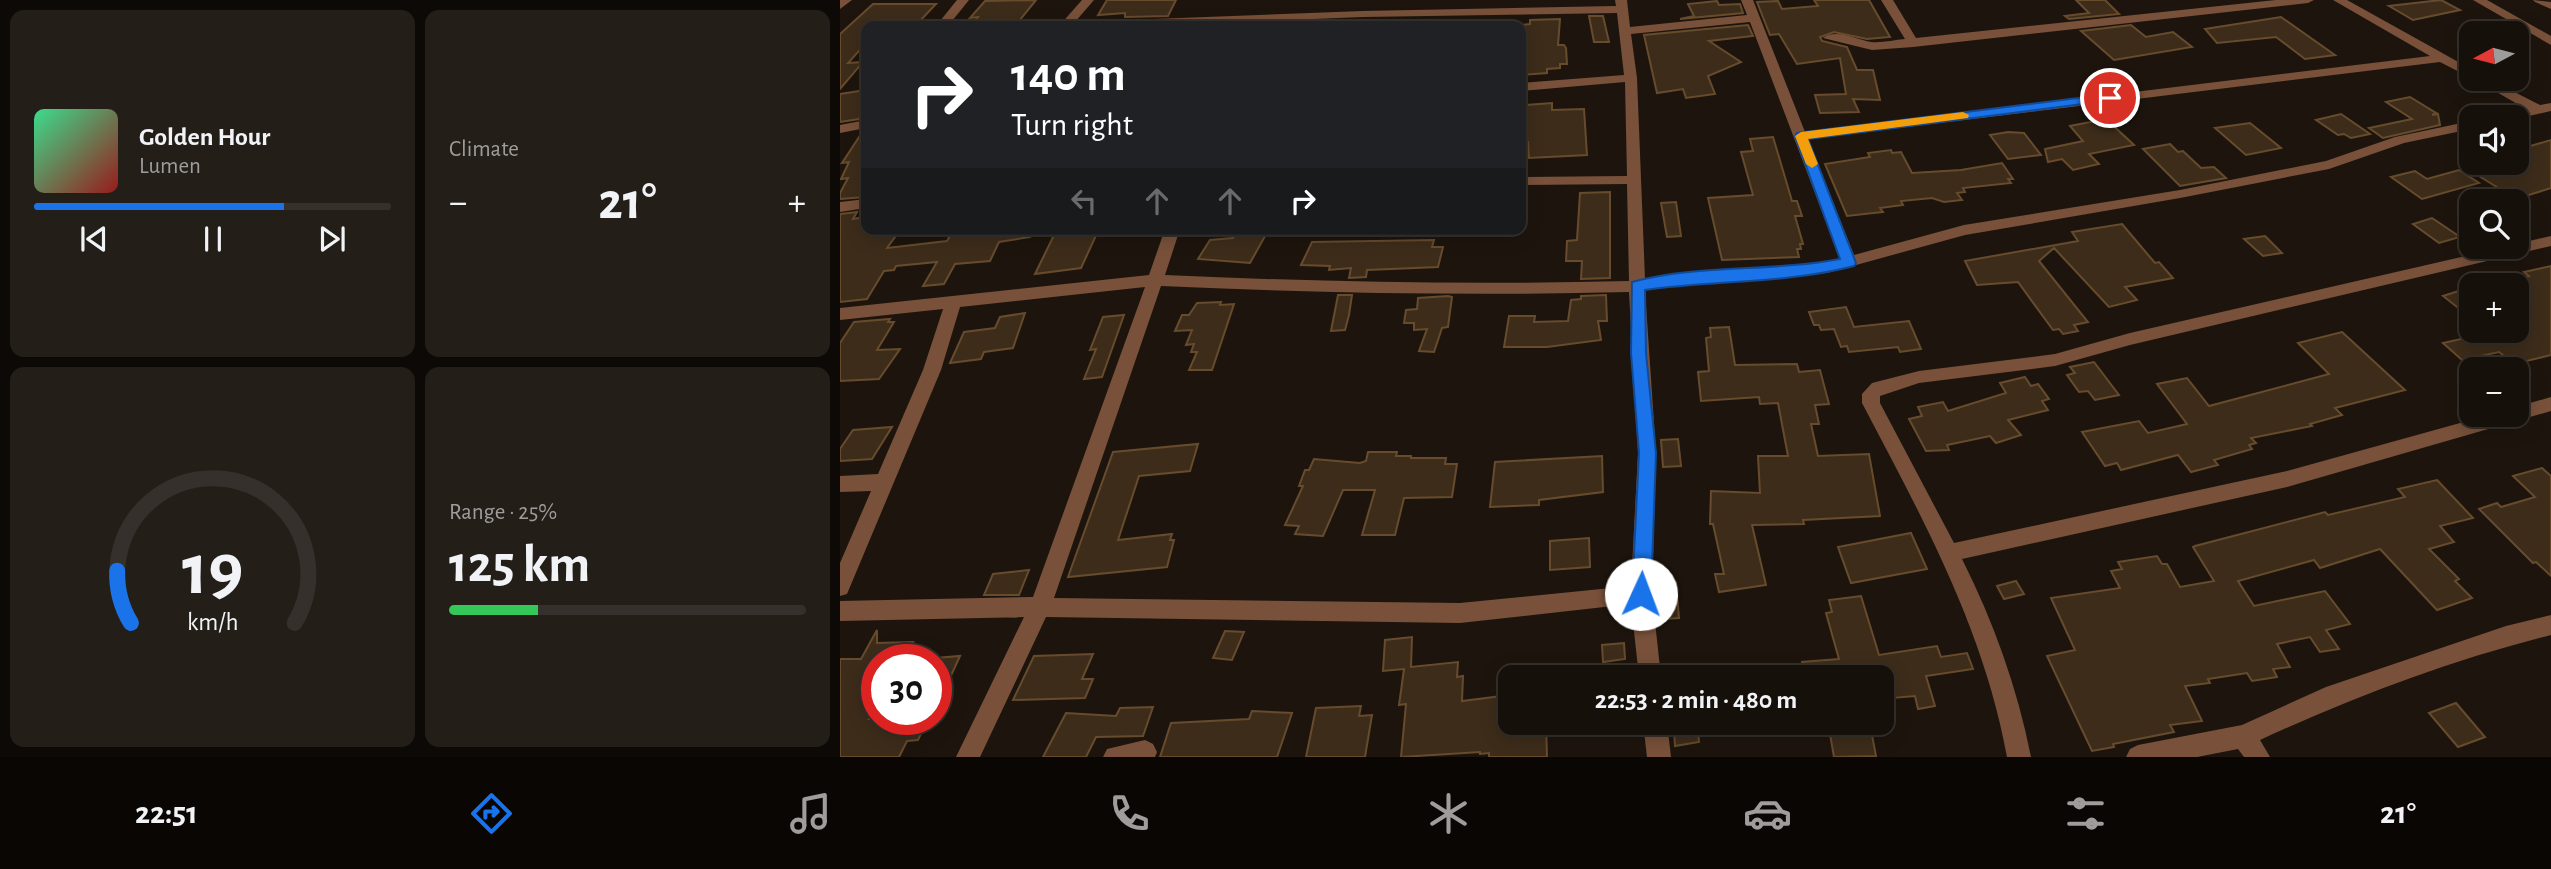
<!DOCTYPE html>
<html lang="en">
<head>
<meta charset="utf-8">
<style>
	:root { --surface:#16100a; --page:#231e18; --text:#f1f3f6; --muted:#9e9d9c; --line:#35302b; --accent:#1a73e8 }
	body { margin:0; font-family:"Alegreya Sans",sans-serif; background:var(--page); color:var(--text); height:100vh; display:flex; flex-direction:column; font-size:26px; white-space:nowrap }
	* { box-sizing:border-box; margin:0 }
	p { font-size:23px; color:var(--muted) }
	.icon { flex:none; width:38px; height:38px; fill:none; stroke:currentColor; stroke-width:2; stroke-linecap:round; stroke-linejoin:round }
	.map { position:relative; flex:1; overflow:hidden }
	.sheet { display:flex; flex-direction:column; gap:10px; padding:10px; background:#0c0906; width:840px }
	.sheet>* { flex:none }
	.guide { position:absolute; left:21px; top:21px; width:665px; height:214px; border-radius:14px; box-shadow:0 4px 18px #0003,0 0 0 2px var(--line); background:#202124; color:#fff; overflow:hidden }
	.needle { width:46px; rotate:263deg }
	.buttons { position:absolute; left:1619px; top:21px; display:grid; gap:14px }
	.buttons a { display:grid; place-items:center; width:70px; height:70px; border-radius:14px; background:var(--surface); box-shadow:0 4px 18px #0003,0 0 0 2px var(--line); font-size:35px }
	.speed { position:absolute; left:21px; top:644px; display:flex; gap:14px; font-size:35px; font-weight:700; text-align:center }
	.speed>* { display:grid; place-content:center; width:91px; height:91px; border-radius:50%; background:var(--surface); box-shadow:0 4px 18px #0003,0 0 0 2px var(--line); line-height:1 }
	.speed .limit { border:10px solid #d22; background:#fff; color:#111 }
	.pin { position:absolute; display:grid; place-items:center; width:60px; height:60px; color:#fff; margin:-30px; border:4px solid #fff; border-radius:50%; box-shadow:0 2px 7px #0007 }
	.me { position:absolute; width:77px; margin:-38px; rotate:2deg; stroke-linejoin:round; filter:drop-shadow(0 0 5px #0008) }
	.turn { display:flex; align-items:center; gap:24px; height:147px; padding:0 35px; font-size:32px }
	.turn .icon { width:91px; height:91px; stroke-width:2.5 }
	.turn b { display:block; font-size:49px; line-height:60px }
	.lanes { display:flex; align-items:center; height:66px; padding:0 35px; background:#0003; justify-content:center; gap:35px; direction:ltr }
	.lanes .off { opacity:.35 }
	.big { font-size:52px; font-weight:700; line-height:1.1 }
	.sheet .card { flex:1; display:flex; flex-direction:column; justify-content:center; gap:10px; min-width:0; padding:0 24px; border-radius:14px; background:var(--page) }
	.sheet .dial { align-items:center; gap:0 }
	.dial svg { height:182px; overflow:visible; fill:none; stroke:var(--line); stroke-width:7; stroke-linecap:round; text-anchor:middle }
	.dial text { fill:var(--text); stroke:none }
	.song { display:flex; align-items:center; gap:21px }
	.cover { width:84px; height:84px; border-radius:10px; background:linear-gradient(135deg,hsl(150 70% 55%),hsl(0 70% 35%)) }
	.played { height:7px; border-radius:4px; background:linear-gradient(90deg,var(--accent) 70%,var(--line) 70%) }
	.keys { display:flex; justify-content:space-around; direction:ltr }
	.heat { display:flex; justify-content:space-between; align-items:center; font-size:38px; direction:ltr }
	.charge { height:10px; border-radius:5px; background:linear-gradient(90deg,#34c759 25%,var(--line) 0) }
	.sheet .tiles { flex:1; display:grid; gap:10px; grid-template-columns:repeat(2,1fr) }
	.trip { position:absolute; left:658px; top:665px; width:396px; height:70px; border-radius:14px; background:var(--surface); box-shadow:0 4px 18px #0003,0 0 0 2px var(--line); font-weight:700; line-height:70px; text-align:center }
	.dock { display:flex; height:112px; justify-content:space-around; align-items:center; background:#090604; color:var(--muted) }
	.dock .icon { width:49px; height:49px }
	.dock .active { color:var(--accent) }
	.dock b { font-size:32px; color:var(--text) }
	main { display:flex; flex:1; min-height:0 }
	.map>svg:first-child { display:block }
	.building { fill:#3d2c1a; stroke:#674b2d; stroke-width:2 }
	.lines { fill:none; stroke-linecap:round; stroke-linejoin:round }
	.minor { fill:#79513a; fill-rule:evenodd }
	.route { fill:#1a73e8; stroke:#114b97; stroke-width:2 }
	.slow { fill:#f59e0b }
</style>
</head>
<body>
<main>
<section class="sheet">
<div class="tiles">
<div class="card">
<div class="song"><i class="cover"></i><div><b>Golden Hour</b><p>Lumen</p></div></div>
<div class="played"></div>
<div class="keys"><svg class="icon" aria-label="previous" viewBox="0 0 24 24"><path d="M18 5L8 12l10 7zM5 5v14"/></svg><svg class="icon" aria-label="pause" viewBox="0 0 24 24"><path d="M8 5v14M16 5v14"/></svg><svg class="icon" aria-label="next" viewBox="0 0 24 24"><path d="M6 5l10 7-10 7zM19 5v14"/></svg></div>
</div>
<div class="card"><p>Climate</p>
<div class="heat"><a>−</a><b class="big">21°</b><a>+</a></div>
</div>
<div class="card dial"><svg viewBox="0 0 100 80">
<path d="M14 69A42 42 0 1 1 86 69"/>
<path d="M14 69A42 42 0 0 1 8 46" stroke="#1a73e8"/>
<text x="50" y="56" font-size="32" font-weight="700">19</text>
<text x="50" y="72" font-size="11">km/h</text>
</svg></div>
<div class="card"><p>Range · 25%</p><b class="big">125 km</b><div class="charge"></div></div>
</div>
</section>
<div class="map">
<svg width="1711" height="757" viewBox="0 0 1711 757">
	<rect width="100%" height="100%" fill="#1d150d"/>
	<g class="building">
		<polygon points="196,0 175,26 131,26 138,17 130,18 145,1"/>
		<polygon points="267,0 336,0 328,16 285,17 285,13 258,15"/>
		<polygon points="974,0 1029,0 1050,37 1027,39 994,32 980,37 982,41 1007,47 1017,70 1033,70 1040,100 1013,99 1019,112 980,113 975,95 1006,94 1000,58 957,64 939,34 930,35 917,2 938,1 942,9 978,6"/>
		<polygon points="1236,0 1265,0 1279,14 1229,19 1225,16 1249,13"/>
		<polygon points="1601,0 1620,10 1573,20 1549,6"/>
		<polygon points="877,1 879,5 900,4 903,13 840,19 854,16 848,4"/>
		<polygon points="33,4 96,4 78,23 26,26 26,43 8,63 23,62 0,89 0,34"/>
		<polygon points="749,16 763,16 769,42 754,42"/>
		<polygon points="1441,17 1495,55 1465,59 1436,37 1377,43 1365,29"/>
		<polygon points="720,19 718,45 724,45 726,48 727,64 720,64 720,68 707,69 707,73 681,75 681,25 690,24 690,20"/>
		<polygon points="908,25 913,36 869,41 901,62 868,76 875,94 846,98 843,89 817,93 804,35"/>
		<polygon points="1291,25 1306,37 1333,32 1352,47 1274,60 1241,31"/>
		<polygon points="26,90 26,99 19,119 0,122 0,94"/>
		<polygon points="1570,97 1596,113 1592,115 1598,114 1600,125 1543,138 1529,128 1572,119 1546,102"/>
		<polygon points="712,103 712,110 744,109 747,155 689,158 688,142 683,143 683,126 687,126 686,105"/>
		<polygon points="1501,114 1530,134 1511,138 1504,134 1498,135 1476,120"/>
		<polygon points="1266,119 1294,145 1249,154 1259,164 1233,170 1222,159 1208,162 1205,149 1243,141 1230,126"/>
		<polygon points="1410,123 1441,148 1406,155 1375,128"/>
		<polygon points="23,131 26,131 26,194 25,197 0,199 0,193 8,178 1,179 9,162 2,163"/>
		<polygon points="1168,132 1184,133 1201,155 1168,159 1150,135"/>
		<polygon points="933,137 952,201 957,201 962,216 955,216 963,244 960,244 961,249 957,249 959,257 882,260 868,198 913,195 901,152 913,151 910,139"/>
		<polygon points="1676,140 1687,147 1711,140 1711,188 1676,199 1639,176 1676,164"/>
		<polygon points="1330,144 1338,152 1343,151 1361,168 1374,167 1386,178 1340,186 1303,149"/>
		<polygon points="1051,150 1052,153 1061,152 1072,173 1121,170 1162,163 1173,179 1168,179 1171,183 1123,188 1125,192 1117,193 1122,200 1104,202 1092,198 1061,201 1063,205 1040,208 1043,212 1007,216 985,164 1030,157 1028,153"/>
		<polygon points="1619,170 1639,183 1582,199 1551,177 1575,171 1587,179"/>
		<polygon points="770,192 770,278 741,279 742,261 726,261 727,241 737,240 740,193"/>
		<polygon points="836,202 841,236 827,237 821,203"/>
		<polygon points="17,212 13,219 26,217 26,229 35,229 32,235 58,233 47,248 107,241 114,229 190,229 190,237 159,242 150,261 115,264 104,284 83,286 97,262 56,266 54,270 44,271 27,299 0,302 0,214"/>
		<polygon points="1592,218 1620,237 1599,243 1573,224"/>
		<polygon points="1282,224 1315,263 1319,262 1333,278 1285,287 1297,300 1269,307 1214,248 1199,261 1248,322 1234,325 1238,331 1223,334 1219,329 1213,330 1178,282 1137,285 1125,261 1238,241 1232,232"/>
		<polygon points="217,229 259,229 241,268 195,274"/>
		<polygon points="398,229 429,229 410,263 358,259 370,240 393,238"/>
		<polygon points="1425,236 1442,253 1423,256 1404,239"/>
		<polygon points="594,240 592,247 603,247 598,267 527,270 526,277 509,278 511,268 489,270 490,266 461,265 472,242"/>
		<polygon points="1711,266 1711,355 1674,364 1659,352 1622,360 1603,343 1643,334 1639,331 1676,331 1676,279 1689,276 1684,272"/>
		<polygon points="1631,287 1631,318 1603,296"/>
		<polygon points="498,295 512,295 509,315 505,330 491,331"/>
		<polygon points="766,295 767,321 758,321 761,340 707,347 664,347 669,316 695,316 694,322 728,321 731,300 741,299 741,296"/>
		<polygon points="608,296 612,297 608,327 602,328 594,352 579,351 587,329 574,330 574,323 564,323 566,310 577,309 578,298"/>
		<polygon points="381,302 380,305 394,304 372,370 349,370 357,352 351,352 354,344 346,345 352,330 335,331 342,315 349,315 357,303"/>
		<polygon points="1006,307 1014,327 1069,321 1081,349 1060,352 1058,347 1009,352 1007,346 1001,347 994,329 981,330 979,325 974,325 969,312"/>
		<polygon points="185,313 173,348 144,352 141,359 110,363 124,332 155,328 160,317"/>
		<polygon points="284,315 262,377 244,379 256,349 250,350 263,317"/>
		<polygon points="50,319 48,322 54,322 37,350 60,349 39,379 0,381 0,343 14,322"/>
		<polygon points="889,327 895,365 957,364 959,372 980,370 989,404 975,405 979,424 971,424 978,456 1029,454 1040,516 963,520 964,524 912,525 926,585 879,592 875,574 884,574 873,524 870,524 871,491 920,493 918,456 948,456 938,403 920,404 919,397 861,401 858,372 869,371 866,338 871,337 870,328"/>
		<polygon points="1502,332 1565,390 1495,408 1502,415 1470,424 1472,426 1411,438 1416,443 1409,445 1412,449 1374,460 1378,465 1351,472 1338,455 1281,470 1277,463 1265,466 1242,432 1299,421 1308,433 1347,424 1317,384 1347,378 1369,406 1489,374 1458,343"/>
		<polygon points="1254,362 1279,395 1255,400 1248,391 1239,392 1227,375 1235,373 1230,367"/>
		<polygon points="1185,377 1191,386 1198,384 1209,399 1202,401 1208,410 1168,420 1181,435 1156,443 1150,436 1107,445 1109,450 1086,451 1069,419 1082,416 1078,407 1103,402 1108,411 1166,393 1160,383"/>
		<polygon points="52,427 32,459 0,461 0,449 13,430"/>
		<polygon points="838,439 841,466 823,467 821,440"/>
		<polygon points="358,444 350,471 299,476 278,540 332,534 330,540 334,540 327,567 228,577 273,452"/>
		<polygon points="528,452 557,452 556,456 571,456 571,458 606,458 605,464 617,464 612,497 564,498 555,535 522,535 535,490 503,490 483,536 455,534 459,526 445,525 463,486 459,486 465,470 469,470 474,459 520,463 526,461"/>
		<polygon points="762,456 763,492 699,500 699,505 650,507 655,462"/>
		<polygon points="1702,468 1711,476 1711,576 1696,562 1693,563 1639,509 1657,503 1661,507 1695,497 1673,476"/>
		<polygon points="1597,480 1633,518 1600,526 1614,542 1589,549 1619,579 1615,581 1632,598 1597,610 1540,549 1480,568 1474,560 1398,581 1414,606 1485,591 1510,624 1486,630 1499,649 1480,652 1470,637 1437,644 1450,667 1433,669 1437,677 1412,681 1407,673 1368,679 1370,683 1345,686 1362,721 1330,725 1334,732 1273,744 1274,747 1252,751 1207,656 1235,650 1211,598 1280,588 1271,571 1282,569 1278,562 1317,556 1322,564 1327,564 1340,587 1374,581 1353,547 1355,546 1485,512 1488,515 1565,497 1558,489"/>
		<polygon points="1071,533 1087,569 1011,583 998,547"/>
		<polygon points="749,538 750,567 710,570 710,541"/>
		<polygon points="189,570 179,595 144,595 153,574"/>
		<polygon points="1176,581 1184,594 1164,599 1157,586"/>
		<polygon points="836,583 839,618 824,619 821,584"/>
		<polygon points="1021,596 1039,655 1097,646 1101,657 1127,653 1133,669 1086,676 1095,706 1078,709 1075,696 1041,699 1041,677 964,677 962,662 999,659 986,613 992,612 989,600"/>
		<polygon points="37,630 37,643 73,642 63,660 37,660 37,706 29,719 88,719 78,740 67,741 59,757 0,757 0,659 21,659"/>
		<polygon points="385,631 404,632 392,660 373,658"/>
		<polygon points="572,637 571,667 618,662 617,677 623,676 622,701 670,695 670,723 706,723 707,757 649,757 649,753 640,754 640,752 561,757 566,704 559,705 564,669 543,671 545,640"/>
		<polygon points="784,643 785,659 763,662 762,645"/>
		<polygon points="253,654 242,679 253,679 245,698 173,700 194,656"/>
		<polygon points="120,656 96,708 96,658"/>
		<polygon points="1616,703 1645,737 1618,747 1589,713"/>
		<polygon points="521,706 519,716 532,715 525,757 466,757 476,708"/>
		<polygon points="313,707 303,736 256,737 246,757 203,757 226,713 276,716 280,708"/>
		<polygon points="412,711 452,713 437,757 320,757 331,723 409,719"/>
		<polygon points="839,723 857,723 859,742 835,746 834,730 839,729"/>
		<polygon points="988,723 1015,723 1017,731 1031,730 1036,756 994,757"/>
	</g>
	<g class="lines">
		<g class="minor">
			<polygon points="0,0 12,0 0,9"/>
			<polygon points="117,0 129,0 108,26 96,26"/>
			<path d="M 242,0 L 254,0 L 235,22 L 523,11 L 776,6 L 775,0 L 787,0 L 790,27 L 907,15 L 901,0 L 913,0 L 965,132 L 1590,56 L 1493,0 L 1507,0 L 1631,69 L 1631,78 L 1600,62 L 968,139 L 1014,255 L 1124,225 L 1340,190 L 1486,161 L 1555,137 L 1631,121 L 1631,129 L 1564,143 L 1489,169 L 1340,198 L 1125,235 L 987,273 L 852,283 L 805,290 L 816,453 L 812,594 L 821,677 L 799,677 L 791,604 L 620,623 L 206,617 L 140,757 L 116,757 L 184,617 L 0,621 L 0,601 L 193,597 L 305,287 L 120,307 L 101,370 L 7,594 L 0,596 L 0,563 L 31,491 L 0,492 L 0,476 L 38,474 L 83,370 L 103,309 L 0,320 L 0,308 L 309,275 L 325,229 L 340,229 L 325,275 C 480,282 634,285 789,281 L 787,184 L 681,185 L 681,177 L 787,176 L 785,82 L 681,91 L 681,83 L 784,75 L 777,13 L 523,17 L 305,26 L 219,26 ZM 910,22 L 1000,259 L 987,263 L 852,273 L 805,279 L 797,78 L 791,34 ZM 321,286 C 477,293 633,296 789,292 L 798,453 L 791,586 L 620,603 L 214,598 Z"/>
			<path d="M 1041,0 L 1053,0 L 1076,38 L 1436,0 L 1474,0 L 1468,3 L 1073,47 L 1032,50 L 983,38 C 996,28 1017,40 1031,42 C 1042,43 1054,40 1065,39 Z"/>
			<polygon points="1633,0 1647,0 1711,36 1711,45"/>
			<polygon points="1693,0 1711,2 1711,9 1695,2"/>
			<polygon points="1634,79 1649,79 1700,105 1711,103 1711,111 1676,119 1660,117 1661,114 1686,109"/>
			<polygon points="26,120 26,128 0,133 0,125"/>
			<polygon points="26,199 26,208 0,212 0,202"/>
			<path d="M 1711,236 L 1711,246 L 1290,345 L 1215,366 L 1079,383 L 1040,396 L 1040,403 L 1114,543 L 1447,471 L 1649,415 L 1676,415 L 1676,407 L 1711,397 L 1711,411 L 1447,487 L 1122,559 C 1154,623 1177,687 1191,757 L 1167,757 C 1144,629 1082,517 1022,403 L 1022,394 L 1032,383 L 1079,371 L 1215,354 L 1290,333 L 1665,247 L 1676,247 L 1676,244 Z"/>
			<path d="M 1711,615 L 1711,635 C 1611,660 1513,697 1420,740 L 1430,757 L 1404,757 L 1398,749 L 1357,757 L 1286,757 L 1290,749 L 1298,745 L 1402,725 L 1486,687 L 1666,626 Z"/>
			<polygon points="803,723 827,723 831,757 807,757"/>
			<polygon points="305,740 313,744 317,752 315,757 263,757 267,749"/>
		</g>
	</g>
	<path class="route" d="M 1270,94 L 1274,95 L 1274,100 L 968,139 L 1016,263 L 1014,266 C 946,284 873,280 805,290 L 806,353 L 816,453 L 811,594 L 808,600 L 801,602 L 795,600 L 792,594 L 799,453 L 791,353 L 792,282 C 859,264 932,272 1000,259 L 955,136 L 957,133 Z"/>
	<polygon class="slow" points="1123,112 1129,115 1128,118 968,139 978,164 972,168 966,164 955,136 961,132"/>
</svg>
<div class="buttons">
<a><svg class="needle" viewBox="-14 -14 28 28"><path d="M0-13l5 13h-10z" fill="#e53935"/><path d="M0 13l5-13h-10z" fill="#9e9d9c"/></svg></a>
<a><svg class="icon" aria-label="sound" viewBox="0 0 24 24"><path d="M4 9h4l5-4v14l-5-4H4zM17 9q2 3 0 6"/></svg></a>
<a><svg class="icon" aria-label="search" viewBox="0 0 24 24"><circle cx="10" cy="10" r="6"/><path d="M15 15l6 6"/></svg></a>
<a>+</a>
<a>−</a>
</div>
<div class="speed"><div class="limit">30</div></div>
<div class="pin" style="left:1270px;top:98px;background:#d93025"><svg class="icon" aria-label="arrive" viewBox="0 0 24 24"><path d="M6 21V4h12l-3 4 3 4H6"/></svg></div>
<svg class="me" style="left:801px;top:594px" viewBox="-20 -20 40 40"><circle r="19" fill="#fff"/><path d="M0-13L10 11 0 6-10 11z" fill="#1a73e8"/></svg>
<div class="trip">22:53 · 2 min · 480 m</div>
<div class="guide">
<div class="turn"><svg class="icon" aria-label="right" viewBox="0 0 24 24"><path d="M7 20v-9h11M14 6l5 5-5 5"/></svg><div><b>140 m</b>Turn right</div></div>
<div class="lanes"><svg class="icon off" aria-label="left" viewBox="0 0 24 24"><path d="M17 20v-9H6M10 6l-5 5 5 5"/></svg><svg class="icon off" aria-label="ahead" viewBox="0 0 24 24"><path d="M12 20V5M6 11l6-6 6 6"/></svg><svg class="icon off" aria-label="ahead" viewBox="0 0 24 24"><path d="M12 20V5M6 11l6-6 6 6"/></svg><svg class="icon" aria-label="right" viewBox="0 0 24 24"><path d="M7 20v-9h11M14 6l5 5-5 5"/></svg></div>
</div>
</div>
</main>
<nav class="dock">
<b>22:51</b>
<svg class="icon active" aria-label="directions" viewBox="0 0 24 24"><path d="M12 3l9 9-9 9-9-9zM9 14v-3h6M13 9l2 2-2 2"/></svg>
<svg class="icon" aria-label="music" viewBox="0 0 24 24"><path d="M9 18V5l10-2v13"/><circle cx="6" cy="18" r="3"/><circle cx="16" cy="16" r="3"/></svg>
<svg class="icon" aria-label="phone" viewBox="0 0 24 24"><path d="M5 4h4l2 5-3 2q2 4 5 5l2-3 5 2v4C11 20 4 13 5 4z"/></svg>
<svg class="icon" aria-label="climate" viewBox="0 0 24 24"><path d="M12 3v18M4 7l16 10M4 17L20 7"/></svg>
<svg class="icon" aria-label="car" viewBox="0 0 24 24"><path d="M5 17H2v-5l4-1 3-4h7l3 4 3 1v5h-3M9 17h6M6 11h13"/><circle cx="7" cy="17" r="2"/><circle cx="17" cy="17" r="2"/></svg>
<svg class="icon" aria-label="filters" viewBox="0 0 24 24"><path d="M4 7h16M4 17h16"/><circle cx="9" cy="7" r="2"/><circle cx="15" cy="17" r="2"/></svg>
<b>21°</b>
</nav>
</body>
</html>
